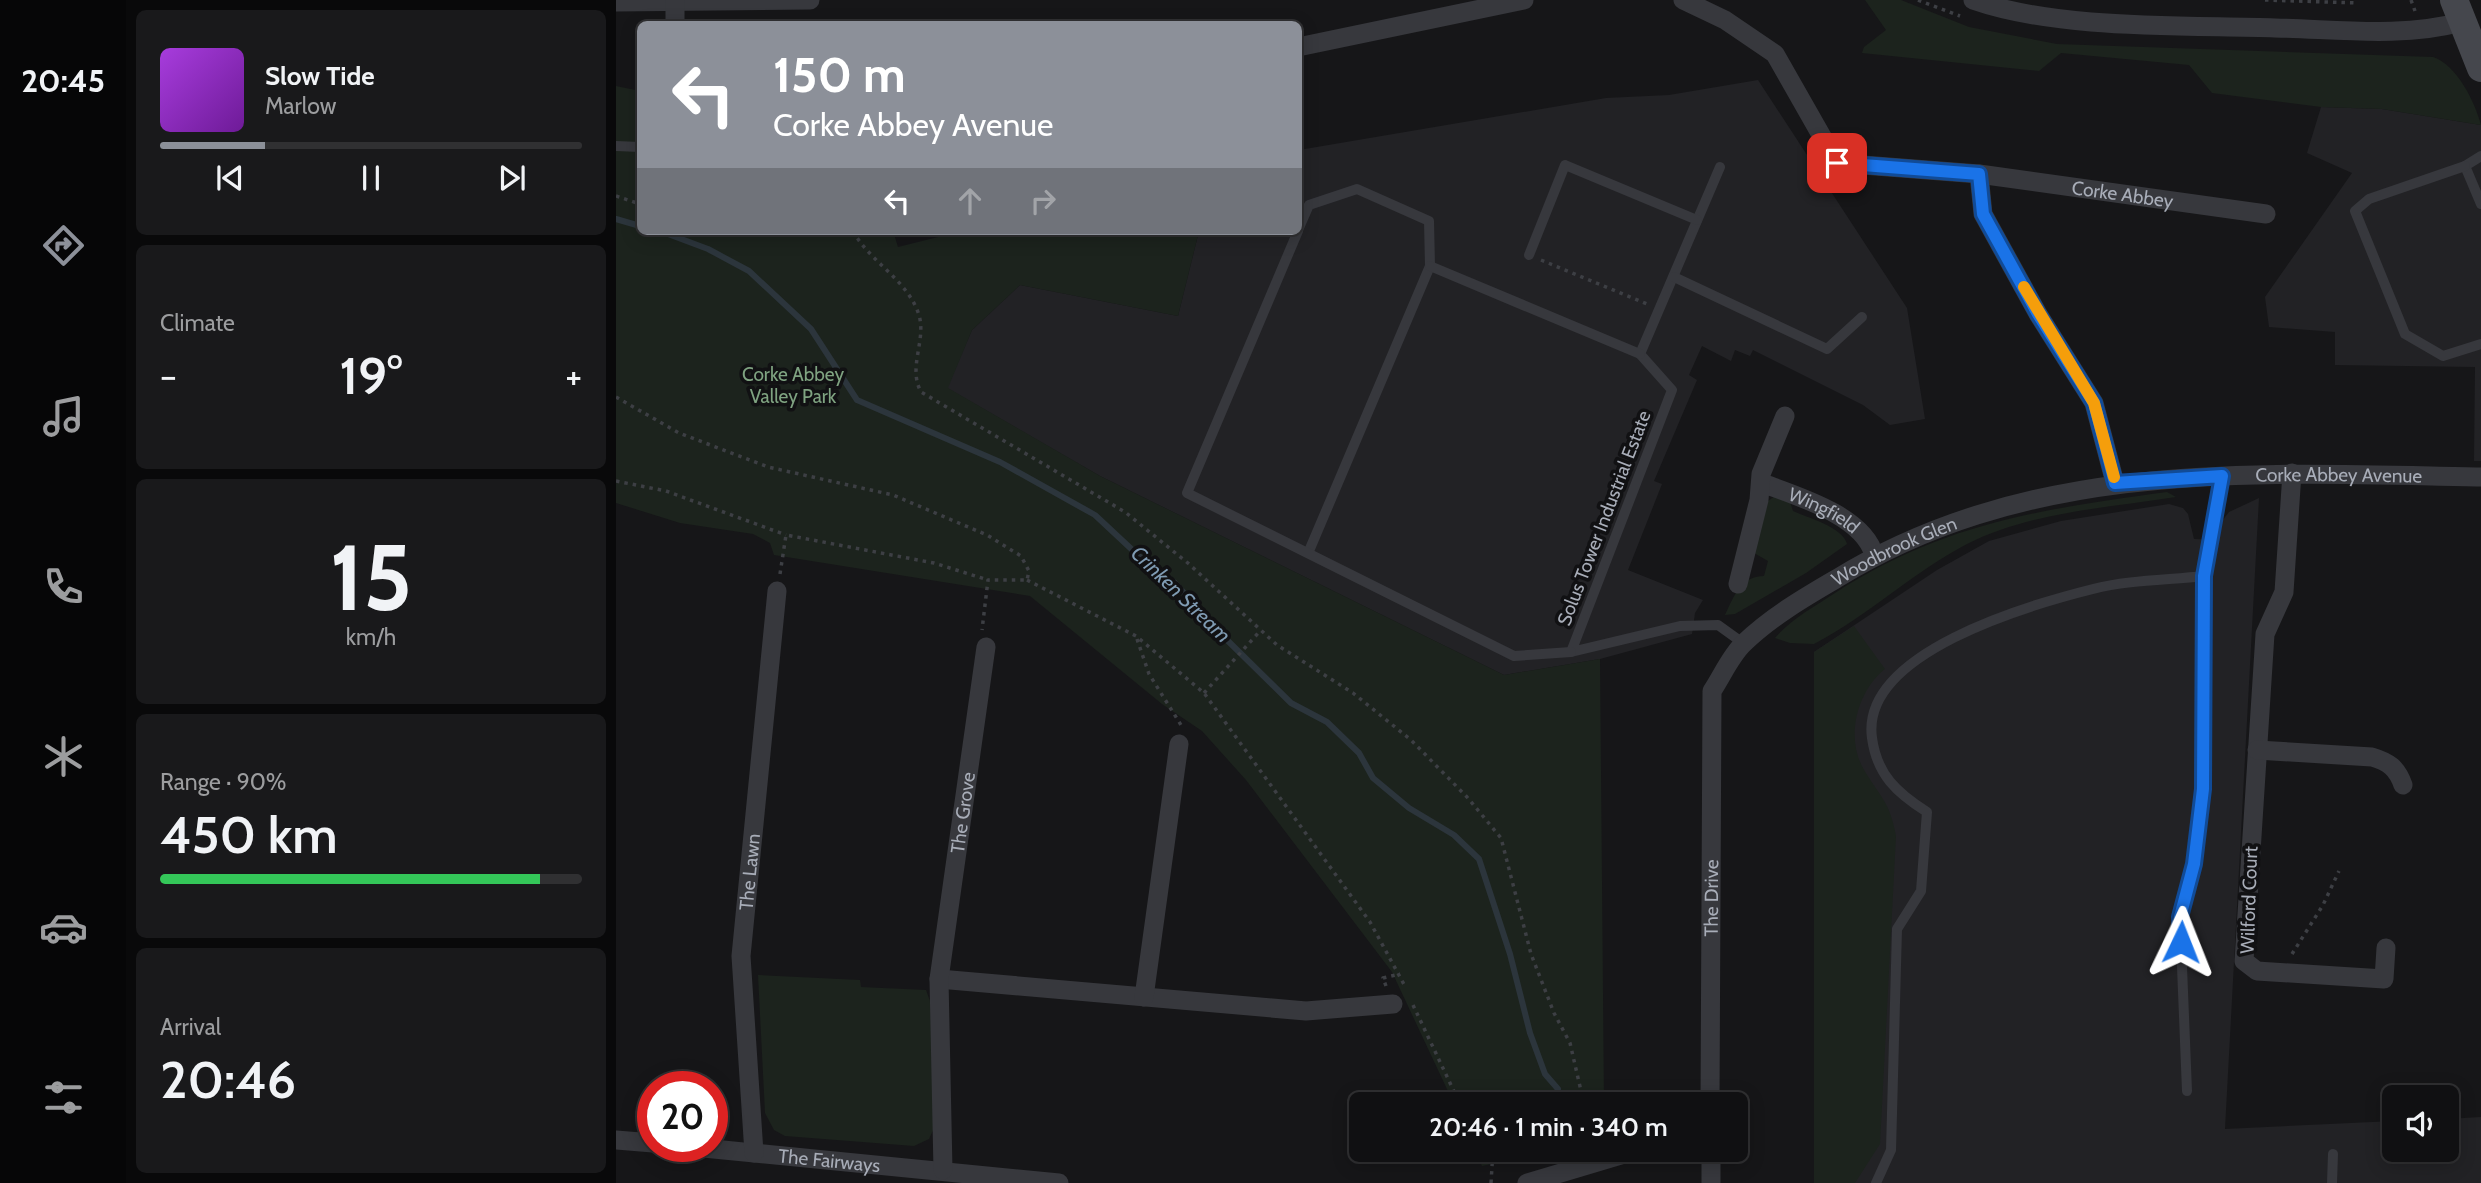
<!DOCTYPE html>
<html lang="en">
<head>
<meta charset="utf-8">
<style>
	:root { --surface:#101012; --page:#19191b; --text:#f1f3f6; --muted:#9c9d9f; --line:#303032; --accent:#8c9099 }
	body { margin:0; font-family:Cabin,sans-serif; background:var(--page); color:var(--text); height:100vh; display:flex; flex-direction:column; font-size:26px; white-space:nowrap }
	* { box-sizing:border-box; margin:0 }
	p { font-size:23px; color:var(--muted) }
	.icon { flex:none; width:38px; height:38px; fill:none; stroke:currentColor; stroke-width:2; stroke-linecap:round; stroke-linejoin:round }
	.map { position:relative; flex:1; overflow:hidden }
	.drawer { display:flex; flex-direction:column; gap:10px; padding:10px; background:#09090a; width:490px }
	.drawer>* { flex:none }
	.banner { position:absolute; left:21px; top:21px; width:665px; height:214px; border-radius:10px; box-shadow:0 4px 18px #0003,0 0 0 2px var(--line); background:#8c9099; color:#fff; overflow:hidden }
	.controls { position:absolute; left:1766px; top:1085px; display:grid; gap:14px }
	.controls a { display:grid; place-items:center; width:77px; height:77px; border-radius:10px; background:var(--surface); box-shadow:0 4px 18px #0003,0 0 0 2px var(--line); font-size:35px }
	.speed { position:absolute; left:21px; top:1071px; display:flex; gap:14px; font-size:35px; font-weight:700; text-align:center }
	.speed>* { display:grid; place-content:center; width:91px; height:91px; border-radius:50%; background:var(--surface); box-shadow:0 4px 18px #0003,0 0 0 2px var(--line); line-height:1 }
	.speed .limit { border:10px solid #d22; background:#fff; color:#111 }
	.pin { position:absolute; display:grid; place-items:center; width:60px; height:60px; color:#fff; margin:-30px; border-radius:14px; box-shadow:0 4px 10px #0006 }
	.me { position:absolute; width:77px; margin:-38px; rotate:2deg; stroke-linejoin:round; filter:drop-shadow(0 0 5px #0008) }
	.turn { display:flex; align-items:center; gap:24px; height:147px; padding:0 21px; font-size:32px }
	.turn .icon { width:91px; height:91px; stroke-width:2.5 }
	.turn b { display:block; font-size:49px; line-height:60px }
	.lanes { display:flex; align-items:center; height:66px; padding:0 21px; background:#0003; justify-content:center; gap:35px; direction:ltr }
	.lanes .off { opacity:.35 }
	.big { font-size:52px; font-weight:600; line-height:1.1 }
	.drawer .card { flex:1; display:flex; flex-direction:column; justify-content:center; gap:10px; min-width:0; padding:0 24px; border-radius:10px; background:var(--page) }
	.drawer .dial { align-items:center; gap:0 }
	.dial b { font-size:91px; line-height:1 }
	.song { display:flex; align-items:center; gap:21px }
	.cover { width:84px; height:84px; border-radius:10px; background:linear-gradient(135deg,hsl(280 70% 55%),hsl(280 70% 35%)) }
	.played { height:7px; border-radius:4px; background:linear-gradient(90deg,var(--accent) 25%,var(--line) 25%) }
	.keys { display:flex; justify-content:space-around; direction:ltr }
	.heat { display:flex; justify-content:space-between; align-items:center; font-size:38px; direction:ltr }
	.charge { height:10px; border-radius:5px; background:linear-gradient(90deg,#34c759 90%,var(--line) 0) }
	.trip { position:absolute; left:733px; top:1092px; width:399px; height:70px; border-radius:10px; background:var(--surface); box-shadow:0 4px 18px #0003,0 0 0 2px var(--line); font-weight:600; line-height:70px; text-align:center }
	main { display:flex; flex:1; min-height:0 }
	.dock { display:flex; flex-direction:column; width:126px; justify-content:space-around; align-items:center; background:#060607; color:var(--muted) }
	.dock .icon { width:49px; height:49px }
	.dock .on { color:var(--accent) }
	.dock b { font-size:32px; color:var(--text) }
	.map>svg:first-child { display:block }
	.built { fill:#222225 }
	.green { fill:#1c231d }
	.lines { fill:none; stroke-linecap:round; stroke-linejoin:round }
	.stream { stroke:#2c353c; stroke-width:6 }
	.path { stroke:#3d3f44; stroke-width:3.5; stroke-dasharray:3.5 5; stroke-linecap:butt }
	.lane { stroke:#37383d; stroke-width:10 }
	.street { stroke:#37383d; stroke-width:19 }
	.secondary { stroke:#45474d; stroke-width:28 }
	.route-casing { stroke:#114b97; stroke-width:18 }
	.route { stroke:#1a73e8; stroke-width:12 }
	.slow { stroke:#f59e0b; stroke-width:12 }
	.labels { text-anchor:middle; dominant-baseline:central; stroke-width:7; stroke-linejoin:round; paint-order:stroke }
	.street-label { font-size:19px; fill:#a8adb8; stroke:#111113 }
	.park-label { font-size:19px; fill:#7fa381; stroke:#111113 }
	.water-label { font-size:21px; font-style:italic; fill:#7f9bb3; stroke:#111113 }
</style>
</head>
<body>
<main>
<nav class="dock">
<b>20:45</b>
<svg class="icon on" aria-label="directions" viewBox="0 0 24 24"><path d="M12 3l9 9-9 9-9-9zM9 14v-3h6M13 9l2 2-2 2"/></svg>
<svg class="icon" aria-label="music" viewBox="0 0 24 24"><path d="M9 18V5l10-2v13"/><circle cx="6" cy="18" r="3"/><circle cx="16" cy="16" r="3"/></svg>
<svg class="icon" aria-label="phone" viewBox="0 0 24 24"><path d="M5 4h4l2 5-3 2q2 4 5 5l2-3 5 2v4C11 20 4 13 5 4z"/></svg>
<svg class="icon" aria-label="climate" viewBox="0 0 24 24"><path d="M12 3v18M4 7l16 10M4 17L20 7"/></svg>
<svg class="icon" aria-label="car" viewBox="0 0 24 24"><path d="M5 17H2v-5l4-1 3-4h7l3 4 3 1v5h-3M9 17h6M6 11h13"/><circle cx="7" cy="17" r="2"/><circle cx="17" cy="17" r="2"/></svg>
<svg class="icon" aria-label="filters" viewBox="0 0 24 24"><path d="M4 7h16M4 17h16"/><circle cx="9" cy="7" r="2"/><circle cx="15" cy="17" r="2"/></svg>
</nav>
<section class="drawer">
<div class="card">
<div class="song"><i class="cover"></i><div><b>Slow Tide</b><p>Marlow</p></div></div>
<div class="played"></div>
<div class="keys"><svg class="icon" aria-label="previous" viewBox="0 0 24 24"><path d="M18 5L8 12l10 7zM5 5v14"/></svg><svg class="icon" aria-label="pause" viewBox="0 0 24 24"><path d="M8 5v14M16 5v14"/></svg><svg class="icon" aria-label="next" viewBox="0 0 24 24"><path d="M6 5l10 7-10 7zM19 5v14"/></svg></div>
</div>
<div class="card"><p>Climate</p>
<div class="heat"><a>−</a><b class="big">19°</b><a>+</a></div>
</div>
<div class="card dial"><b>15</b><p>km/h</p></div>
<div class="card"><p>Range · 90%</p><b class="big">450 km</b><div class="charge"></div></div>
<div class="card"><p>Arrival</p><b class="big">20:46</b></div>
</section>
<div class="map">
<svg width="1865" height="1183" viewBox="0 0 1865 1183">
	<rect width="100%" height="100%" fill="#161618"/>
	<g class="built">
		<polygon points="1142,80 1291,308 1309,419 1274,425 1247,405 1137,350 1134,356 1119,350 1115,361 1086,346 1073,375 1081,380 1038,481 1046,484 1012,570 1087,600 1079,613 1076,634 984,659 888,675 484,476 331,388 356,330 404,285 562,316 583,231 682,231 683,150 990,98 1053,95"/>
		<polygon points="1705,107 1766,109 1865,125 1865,461 1858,461 1859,367 1719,365 1719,332 1653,327 1649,297 1736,173 1691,153"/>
		<polygon points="1643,498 1609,1129 1778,1121 1778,1150 1830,1150 1831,1119 1865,1117 1865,1183 1198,1183 1198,652 1321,570 1373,541 1445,521 1553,504 1567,508 1572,514 1578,539 1602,540 1606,521 1613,512"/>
	</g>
	<g class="green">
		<path d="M 1249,0 L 1285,0 L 1353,27 L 1441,44 L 1817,57 C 1841,65 1859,102 1865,125 L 1766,109 L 1705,107 L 1596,93 L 1573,65 L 1445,53 L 1423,71 L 1246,53 L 1248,47 L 1270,30 Z"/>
		<polygon points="0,86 24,91 24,231 277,231 282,247 346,231 583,231 562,316 404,285 356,330 332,388 484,476 888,675 984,659 988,1104 838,1104 776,972 630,780 586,731 546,704 414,596 158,555 154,543 137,534 64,523 0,503"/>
		<path d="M 1551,492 L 1560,497 C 1491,508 1414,512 1351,544 C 1297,572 1252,616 1198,644 L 1174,643 L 1159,638 C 1175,619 1198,607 1219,593 C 1327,523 1426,509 1551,492 Z"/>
		<path d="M 1159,496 L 1174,502 L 1177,511 C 1192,518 1227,527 1231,544 L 1190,573 L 1119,614 L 1109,615 C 1118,596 1125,576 1148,576 L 1152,561 L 1138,553 L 1152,501 Z"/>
		<path d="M 1238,626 L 1269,669 C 1242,690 1229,736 1247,768 C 1263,796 1274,801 1280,836 L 1264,1144 L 1239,1183 L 1198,1183 L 1198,652 Z"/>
		<polygon points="142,975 244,980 245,987 310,990 315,1004 318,1128 313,1139 298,1146 169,1136 158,1130 149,1113"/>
		<polygon points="859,1150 941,1150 866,1166"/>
	</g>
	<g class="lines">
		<g class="stream">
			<polyline points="0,219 24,226"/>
			<polyline points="44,231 92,249 133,271 195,329 241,400 384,462 479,515 525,558 559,583 611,640 675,703 711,722 743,753 757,778 793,808 838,835 863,859 894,954 914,1033 929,1074 942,1089"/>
		</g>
		<g class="path">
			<polyline points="1302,0 1344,16"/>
			<polyline points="1649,0 1742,3"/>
			<polyline points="1795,0 1799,11"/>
			<polyline points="0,196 24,204"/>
			<path d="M 237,231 C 254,262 289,278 302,312 C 312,339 291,366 305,392 L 509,512 L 573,564 L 661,645 L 737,693 L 795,740 L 851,797 L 885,838 L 915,954 L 938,1013 L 954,1043 L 968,1104"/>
			<polyline points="925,260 1031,304"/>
			<polyline points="0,397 63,433 152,467 277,495 371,535 405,556 413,571 411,580 372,580 366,630"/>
			<polyline points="0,481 50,491 170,535"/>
			<polyline points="164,574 170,535 318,563 372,580"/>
			<polyline points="411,580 520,636 588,693 754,922 790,988"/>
			<polyline points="521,639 533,674 565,725"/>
			<polyline points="588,693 645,630"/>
			<polyline points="1676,954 1707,905 1723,871"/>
			<polyline points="770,986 767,978 784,974"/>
			<polyline points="797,1005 844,1104"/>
			<polyline points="875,1183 877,1150"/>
		</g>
		<g class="lane">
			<polyline points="0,146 24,147"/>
			<polyline points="1865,156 1849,166 1865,204"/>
			<polyline points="1849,166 1753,199 1739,211 1789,334 1827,356 1865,344"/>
			<polyline points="1104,167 1024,354 1056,390 955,652 1064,626 1102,625 1127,643"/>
			<polyline points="682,230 693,205 741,189 813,221 814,266 693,551"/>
			<polyline points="682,231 571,493 898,656 955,652"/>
			<polyline points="913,255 949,165 1081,220"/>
			<polyline points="814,266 1024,354"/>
			<polyline points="1058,277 1211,349 1246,317"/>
			<polyline points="1571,1091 1564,917 1578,864 1587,789 1588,576 1606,476"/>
			<path d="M 1260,1183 L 1275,1150 L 1281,929 L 1305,891 L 1311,812 C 1281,793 1261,775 1256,738 C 1244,653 1413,605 1477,589 C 1512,580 1552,580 1588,576"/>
			<polyline points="1716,1183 1717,1154"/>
		</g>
		<g class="street">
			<polyline points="1067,0 1109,20 1159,54 1221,163 1363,174 1367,214 1422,314 1478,403 1499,483"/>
			<path d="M 1357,0 C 1443,30 1567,25 1659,28 C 1719,29 1787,38 1845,22"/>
			<polyline points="0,2 194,0"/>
			<polyline points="59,24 59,3"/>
			<polyline points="682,47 908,0"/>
			<path id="s1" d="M 1363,174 L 1650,214"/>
			<polyline points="1676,473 1668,592 1649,634 1628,961 1641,971 1768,979 1770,948"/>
			<path id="s2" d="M 1146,483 C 1181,496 1248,516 1258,555"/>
			<polyline points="1122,584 1143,500 1145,474 1169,416"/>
			<path d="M 1641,750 L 1756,757 C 1773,762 1781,768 1787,785"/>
			<polyline points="323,979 690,1011 777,1004"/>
			<polyline points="528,997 563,744"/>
			<path id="s3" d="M 1094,1104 L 1096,691 C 1106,676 1115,655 1128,643 C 1155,617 1189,597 1220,579 C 1417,458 1643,473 1865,477"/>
			<polyline points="0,1140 37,1143"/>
			<path id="s4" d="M 67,1146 L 443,1183"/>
			<polyline points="1095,1150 1095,1183"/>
			<path id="s5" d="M 138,1153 L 125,956 L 161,591"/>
			<path id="s6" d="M 327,1170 L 323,979 L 370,647"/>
			<polyline points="911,1183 1022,1150"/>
		</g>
		<polyline class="secondary" points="1838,0 1865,68"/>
	</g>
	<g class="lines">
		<defs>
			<polyline id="route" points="1221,163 1363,174 1367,214 1422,314 1478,403 1499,483 1606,476 1588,576 1587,789 1578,864 1564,917 1565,942"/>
		</defs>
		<use href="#route" class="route-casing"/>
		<use href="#route" class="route"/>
		<polyline class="slow" points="1408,287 1478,403 1498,477"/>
	</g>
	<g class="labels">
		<g class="street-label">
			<text stroke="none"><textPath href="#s1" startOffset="145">Corke Abbey</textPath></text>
			<text stroke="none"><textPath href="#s3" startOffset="1104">Corke Abbey Avenue</textPath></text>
			<text stroke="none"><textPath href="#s2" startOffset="68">Wingfield</textPath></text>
			<text transform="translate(988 518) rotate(-69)">Solus Tower Industrial Estate</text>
			<text stroke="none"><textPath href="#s3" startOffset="648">Woodbrook Glen</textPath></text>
			<text stroke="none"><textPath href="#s6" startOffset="359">The Grove</textPath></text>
			<text stroke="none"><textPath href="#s5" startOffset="282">The Lawn</textPath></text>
			<text stroke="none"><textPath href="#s3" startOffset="206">The Drive</textPath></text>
			<text transform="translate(1633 900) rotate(-88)">Wilford Court</text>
			<text stroke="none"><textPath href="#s4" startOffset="147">The Fairways</textPath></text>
		</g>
		<g class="park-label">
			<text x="177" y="374">Corke Abbey<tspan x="177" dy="22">Valley Park</tspan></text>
		</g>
		<g class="water-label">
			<text transform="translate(565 594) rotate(44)">Crinken Stream</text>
		</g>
	</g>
</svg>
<div class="controls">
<a><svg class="icon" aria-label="sound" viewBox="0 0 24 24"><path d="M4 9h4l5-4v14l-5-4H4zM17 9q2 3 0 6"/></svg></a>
</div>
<div class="speed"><div class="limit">20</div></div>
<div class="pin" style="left:1221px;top:163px;background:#d93025"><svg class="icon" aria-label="arrive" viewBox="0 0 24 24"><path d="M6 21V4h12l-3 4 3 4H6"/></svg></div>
<svg class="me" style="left:1565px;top:942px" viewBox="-20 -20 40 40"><path d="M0-17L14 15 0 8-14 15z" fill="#1a73e8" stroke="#fff" stroke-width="4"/></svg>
<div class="trip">20:46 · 1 min · 340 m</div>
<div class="banner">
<div class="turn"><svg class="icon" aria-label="left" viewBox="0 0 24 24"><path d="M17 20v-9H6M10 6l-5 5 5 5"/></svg><div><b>150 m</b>Corke Abbey Avenue</div></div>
<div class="lanes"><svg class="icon" aria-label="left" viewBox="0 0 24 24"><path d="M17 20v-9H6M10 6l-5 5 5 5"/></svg><svg class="icon off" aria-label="ahead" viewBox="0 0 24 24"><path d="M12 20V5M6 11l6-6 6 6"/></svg><svg class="icon off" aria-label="right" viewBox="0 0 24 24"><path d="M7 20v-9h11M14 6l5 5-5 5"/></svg></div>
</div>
</div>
</main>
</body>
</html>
